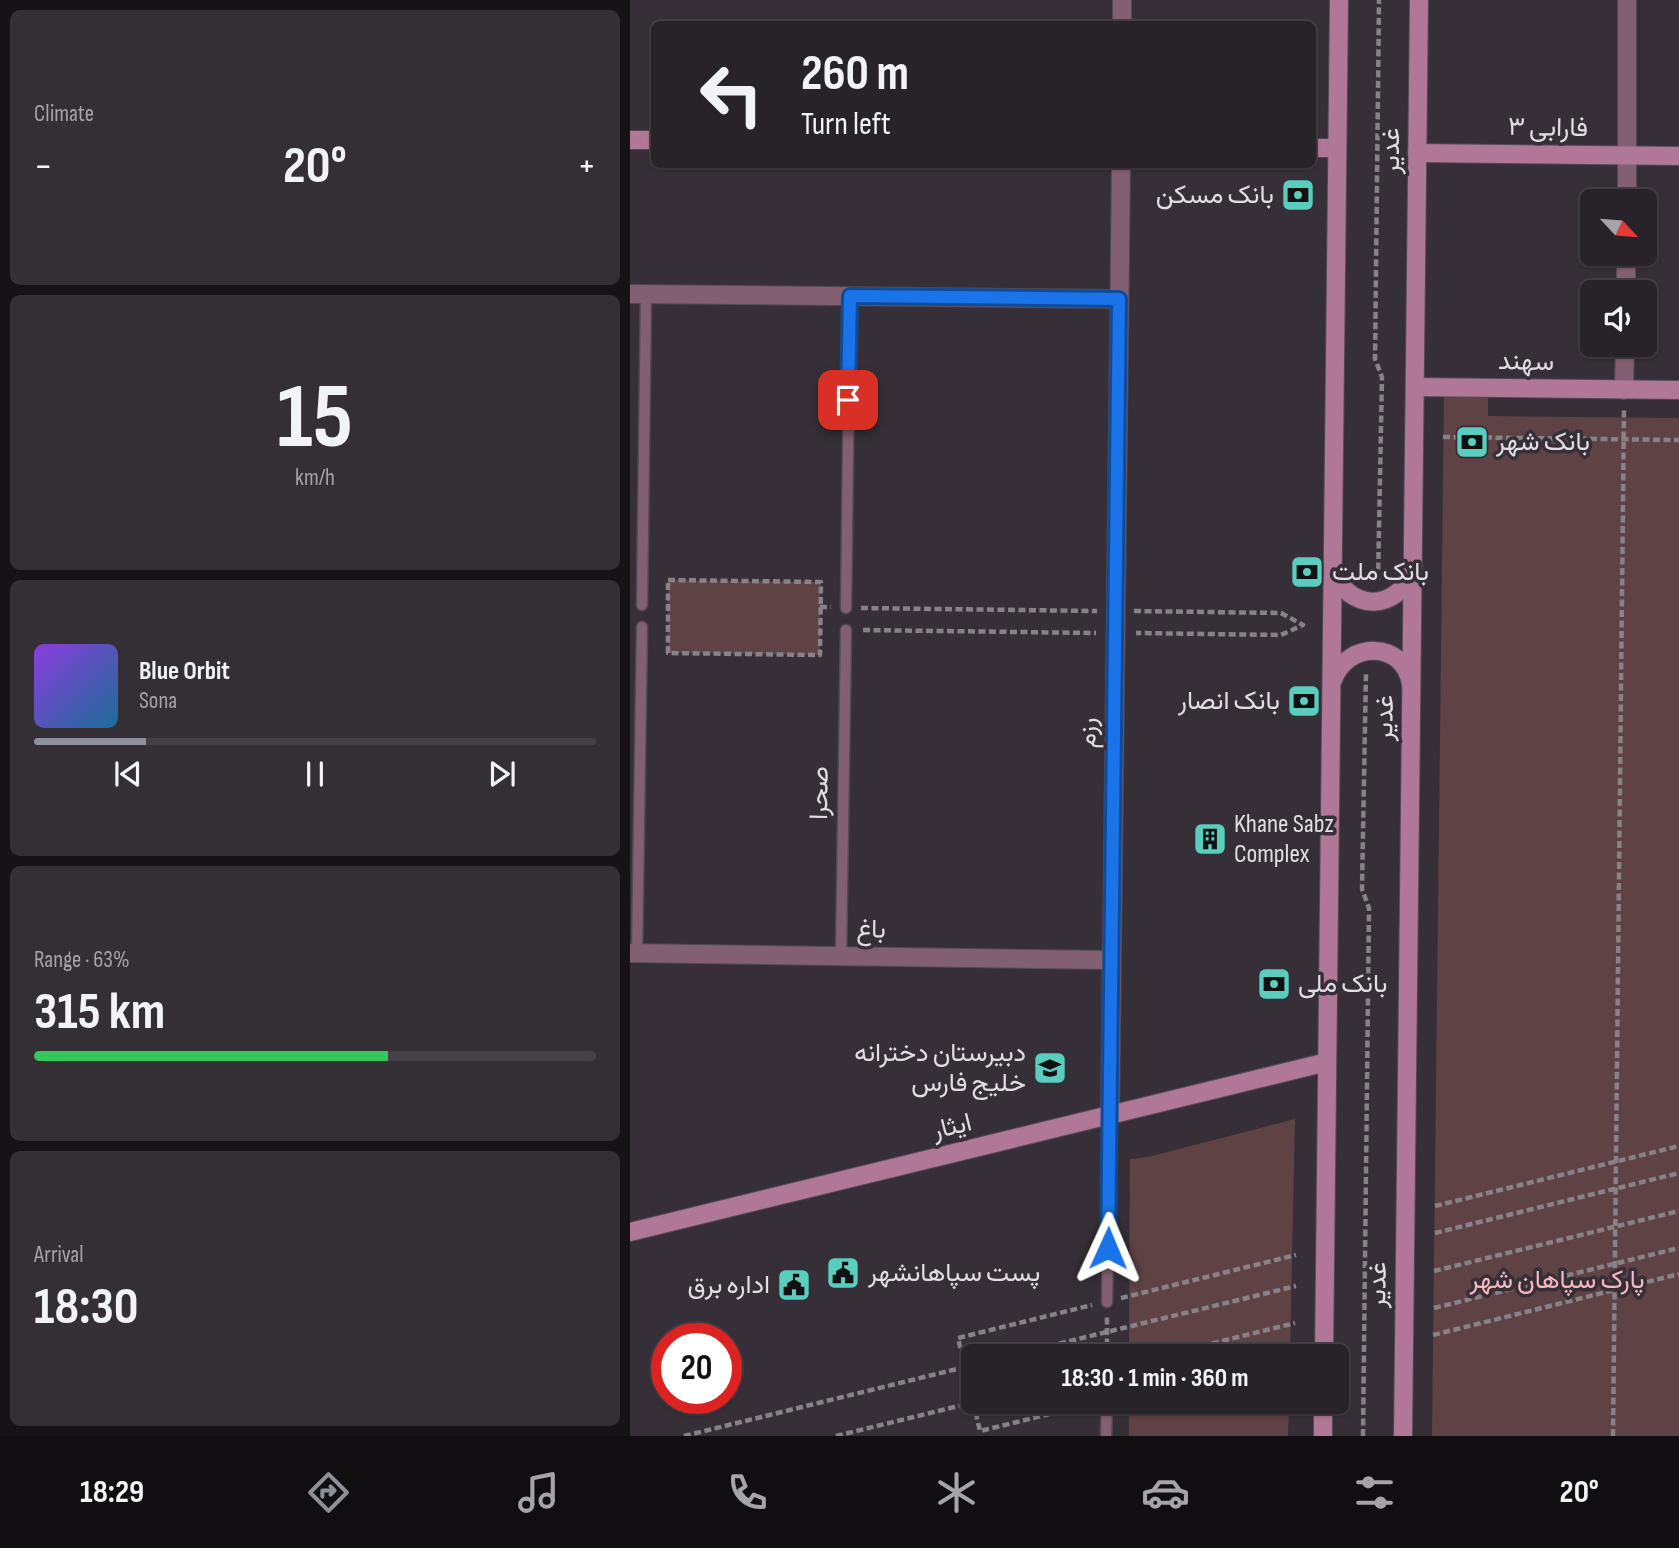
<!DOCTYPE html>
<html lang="en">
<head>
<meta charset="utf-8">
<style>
	:root { --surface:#282329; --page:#342f35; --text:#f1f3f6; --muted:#a5a4a8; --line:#444046; --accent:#8c9099 }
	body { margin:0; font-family:"Sofia Sans Condensed",Vazirmatn,sans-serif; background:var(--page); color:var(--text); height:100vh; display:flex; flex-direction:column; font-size:26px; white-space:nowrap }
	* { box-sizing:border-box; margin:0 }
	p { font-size:23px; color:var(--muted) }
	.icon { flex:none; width:38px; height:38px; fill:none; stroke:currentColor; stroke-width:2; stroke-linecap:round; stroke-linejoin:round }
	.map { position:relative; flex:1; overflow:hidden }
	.panel { display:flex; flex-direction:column; gap:10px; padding:10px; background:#161317; width:630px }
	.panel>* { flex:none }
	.top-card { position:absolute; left:21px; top:21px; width:665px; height:147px; border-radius:10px; box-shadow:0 2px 5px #0004,0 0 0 2px var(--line); background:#282329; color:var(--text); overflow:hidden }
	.needle { width:46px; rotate:116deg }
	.controls { position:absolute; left:950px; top:189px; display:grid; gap:14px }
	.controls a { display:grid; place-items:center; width:77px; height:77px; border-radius:10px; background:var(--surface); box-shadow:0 2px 5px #0004,0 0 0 2px var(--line); font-size:35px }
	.speed { position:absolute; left:21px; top:1323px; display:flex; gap:14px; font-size:35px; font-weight:700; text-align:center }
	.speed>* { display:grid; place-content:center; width:91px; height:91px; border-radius:50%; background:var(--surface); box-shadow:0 2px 5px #0004,0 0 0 2px var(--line); line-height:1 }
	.speed .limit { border:10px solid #d22; background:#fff; color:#111 }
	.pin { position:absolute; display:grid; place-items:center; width:60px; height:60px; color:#fff; margin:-30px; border-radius:14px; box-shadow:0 4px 10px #0006 }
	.me { position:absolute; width:77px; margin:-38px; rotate:1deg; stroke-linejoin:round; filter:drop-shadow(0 0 5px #0008) }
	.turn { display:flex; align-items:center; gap:24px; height:147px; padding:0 35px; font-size:32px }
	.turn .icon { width:91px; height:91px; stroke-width:2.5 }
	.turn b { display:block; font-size:49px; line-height:60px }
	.big { font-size:52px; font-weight:700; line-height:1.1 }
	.panel .card { flex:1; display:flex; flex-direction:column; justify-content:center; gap:10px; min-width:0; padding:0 24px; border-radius:10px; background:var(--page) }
	.panel .dial { align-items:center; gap:0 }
	.dial b { font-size:91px; line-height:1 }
	.song { display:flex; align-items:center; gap:21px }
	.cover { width:84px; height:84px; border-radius:10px; background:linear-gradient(135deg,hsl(270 70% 55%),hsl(200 70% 35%)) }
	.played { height:7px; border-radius:4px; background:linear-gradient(90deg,var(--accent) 20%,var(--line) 20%) }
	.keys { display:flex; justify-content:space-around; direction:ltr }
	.heat { display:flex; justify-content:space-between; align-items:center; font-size:38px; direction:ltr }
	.charge { height:10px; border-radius:5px; background:linear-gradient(90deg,#34c759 63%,var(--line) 0) }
	.trip { position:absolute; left:331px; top:1344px; width:388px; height:70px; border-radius:10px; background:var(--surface); box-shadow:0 2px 5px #0004,0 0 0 2px var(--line); font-weight:700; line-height:70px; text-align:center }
	.tab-bar { display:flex; height:112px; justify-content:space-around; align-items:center; background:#100e10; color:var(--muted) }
	.tab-bar .icon { width:49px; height:49px }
	.tab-bar .selected { color:var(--accent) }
	.tab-bar b { font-size:32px; color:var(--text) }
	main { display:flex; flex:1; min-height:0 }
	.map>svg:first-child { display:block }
	.green { fill:#5f4244 }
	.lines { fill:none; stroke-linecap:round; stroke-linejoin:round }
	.lane-casing { stroke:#514b52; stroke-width:13 }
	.street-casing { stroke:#514b52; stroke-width:20 }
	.secondary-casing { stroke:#514b52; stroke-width:20 }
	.path { stroke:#878288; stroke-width:4.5; stroke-dasharray:7 3.5; stroke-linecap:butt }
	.lane { stroke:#835f72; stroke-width:10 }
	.street { stroke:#835f72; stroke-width:18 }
	.secondary { stroke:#b17796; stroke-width:18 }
	.route-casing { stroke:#114b97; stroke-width:18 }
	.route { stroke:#1a73e8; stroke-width:12 }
	.labels { text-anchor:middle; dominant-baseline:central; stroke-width:7; stroke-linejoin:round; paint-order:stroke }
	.street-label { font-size:26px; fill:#e1dde2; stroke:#362f37 }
	.poi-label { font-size:26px; fill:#e1dde2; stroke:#362f37; text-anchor:start }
	.park-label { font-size:26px; fill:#f8b9be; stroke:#362f37 }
</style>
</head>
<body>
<main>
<section class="panel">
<div class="card"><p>Climate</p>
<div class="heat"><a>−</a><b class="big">20°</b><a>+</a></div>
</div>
<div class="card dial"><b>15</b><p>km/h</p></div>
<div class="card">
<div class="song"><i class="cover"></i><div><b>Blue Orbit</b><p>Sona</p></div></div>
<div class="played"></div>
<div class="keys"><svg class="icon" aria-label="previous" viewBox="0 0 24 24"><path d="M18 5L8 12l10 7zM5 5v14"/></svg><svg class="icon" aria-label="pause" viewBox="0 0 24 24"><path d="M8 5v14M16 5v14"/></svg><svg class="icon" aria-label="next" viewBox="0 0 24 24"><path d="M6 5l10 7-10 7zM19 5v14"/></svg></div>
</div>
<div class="card"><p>Range · 63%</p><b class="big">315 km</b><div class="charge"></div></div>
<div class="card"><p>Arrival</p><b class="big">18:30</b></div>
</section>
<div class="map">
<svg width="1049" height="1436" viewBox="0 0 1049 1436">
	<rect width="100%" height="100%" fill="#362f37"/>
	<g class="green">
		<polygon points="814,390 858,390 858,416 1049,418 1049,1436 802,1436"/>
		<polygon points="38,580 191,582 190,655 38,653"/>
		<polygon points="665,1119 660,1356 499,1356 500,1159 518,1157"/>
		<polygon points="499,1402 659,1402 658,1436 499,1436"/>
	</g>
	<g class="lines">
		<defs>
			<g id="lane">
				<polyline points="12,605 16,294"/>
				<polyline points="216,608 220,296"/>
				<polyline points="7,953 12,627"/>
				<polyline points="211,956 216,630"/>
				<polyline points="477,1302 480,1115"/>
				<polyline points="476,1436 477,1402"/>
			</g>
			<g id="street">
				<polyline points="492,24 492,0"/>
				<polyline points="997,201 997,0"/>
				<polyline points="996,292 996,254"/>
				<polyline points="0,294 489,299"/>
				<polyline points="994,390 995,345"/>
				<polyline points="0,953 480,960"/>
				<polyline points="480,1115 491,164"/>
			</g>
			<g id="secondary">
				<polyline points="0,140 24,140"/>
				<polyline points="682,148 707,148"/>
				<polyline points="787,153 1049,156"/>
				<polyline points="785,387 1049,390"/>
				<path d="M 704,572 C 719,611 767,612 781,572"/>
				<path d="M 703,680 C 717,641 774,640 781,684"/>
				<polyline points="0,1232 697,1062"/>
				<polyline points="694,1356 709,0"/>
				<polyline points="693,1436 693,1402"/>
				<polyline points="773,1436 789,0"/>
			</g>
		</defs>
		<use href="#lane" class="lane-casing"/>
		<use href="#street" class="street-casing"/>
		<use href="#secondary" class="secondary-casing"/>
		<g class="path">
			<polyline points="813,437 1049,440"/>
			<polygon points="38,580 191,582 190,655 38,653"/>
			<polyline points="748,580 752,377 745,359 749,0"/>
			<polyline points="190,607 201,607"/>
			<polyline points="231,608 467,611"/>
			<polyline points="504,611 651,613 673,625 651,635 506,633"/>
			<polyline points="233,630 466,633"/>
			<polyline points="805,1206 1049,1146"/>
			<polyline points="805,1233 1049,1173"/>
			<polyline points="804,1271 1049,1211"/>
			<polyline points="491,1298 666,1255"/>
			<polyline points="804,1308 1049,1248"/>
			<polyline points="803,1335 1049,1274"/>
			<polyline points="378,1356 666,1286"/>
			<polyline points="477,1356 477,1317"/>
			<polyline points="531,1356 665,1323"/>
			<polyline points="653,1356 665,1353"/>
			<polyline points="461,1404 350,1431 328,1338 462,1305"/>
			<polyline points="54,1436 343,1365"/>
			<polyline points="206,1436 345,1402"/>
			<polyline points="733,1436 739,908 732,889 736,672"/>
			<polyline points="983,1436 994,408"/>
		</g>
		<use href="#lane" class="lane"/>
		<use href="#street" class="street"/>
		<use href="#secondary" class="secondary"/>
	</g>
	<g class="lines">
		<defs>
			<polyline id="route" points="218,400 220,296 489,299 478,1248"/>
		</defs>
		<use href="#route" class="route-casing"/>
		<use href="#route" class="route"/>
	</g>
	<defs>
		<symbol id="bank-square" viewBox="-11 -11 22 22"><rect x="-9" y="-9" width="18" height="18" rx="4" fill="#59cebf" stroke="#362f37"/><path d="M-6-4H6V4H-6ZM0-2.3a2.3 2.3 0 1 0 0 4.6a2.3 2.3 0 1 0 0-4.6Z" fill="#111"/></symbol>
		<symbol id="building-square" viewBox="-11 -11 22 22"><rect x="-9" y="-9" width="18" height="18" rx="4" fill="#59cebf" stroke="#362f37"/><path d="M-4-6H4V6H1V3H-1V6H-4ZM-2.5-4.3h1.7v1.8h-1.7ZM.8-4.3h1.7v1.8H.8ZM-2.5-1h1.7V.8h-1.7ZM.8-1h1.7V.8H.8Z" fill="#111"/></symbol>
		<symbol id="school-square" viewBox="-11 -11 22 22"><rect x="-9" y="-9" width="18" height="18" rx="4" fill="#59cebf" stroke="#362f37"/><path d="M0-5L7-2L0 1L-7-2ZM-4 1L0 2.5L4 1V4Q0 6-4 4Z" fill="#111"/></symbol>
		<symbol id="civic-square" viewBox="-11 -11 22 22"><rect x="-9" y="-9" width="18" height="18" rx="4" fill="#59cebf" stroke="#362f37"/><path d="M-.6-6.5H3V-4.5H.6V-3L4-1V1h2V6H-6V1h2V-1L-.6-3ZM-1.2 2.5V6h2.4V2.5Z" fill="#111"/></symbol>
	</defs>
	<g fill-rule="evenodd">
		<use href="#bank-square" x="649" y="176" width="38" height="38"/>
		<use href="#bank-square" x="823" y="423" width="38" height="38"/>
		<use href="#bank-square" x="658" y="553" width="38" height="38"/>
		<use href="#bank-square" x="655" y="682" width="38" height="38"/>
		<use href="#building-square" x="561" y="820" width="38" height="38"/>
		<use href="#bank-square" x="625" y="965" width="38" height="38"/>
		<use href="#school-square" x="401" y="1049" width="38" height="38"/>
		<use href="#civic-square" x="194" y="1254" width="38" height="38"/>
		<use href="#civic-square" x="145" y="1266" width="38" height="38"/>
	</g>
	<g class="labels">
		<g class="street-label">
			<text transform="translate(918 128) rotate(1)">فارابی ۳</text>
			<text transform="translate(761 151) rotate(-90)">غدیر</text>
			<text transform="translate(896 362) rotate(1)">سهند</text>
			<text transform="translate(755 718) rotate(-89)">غدیر</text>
			<text transform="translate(458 733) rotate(-89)">رزم</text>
			<text transform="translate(190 793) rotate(-89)">صحرا</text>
			<text transform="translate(241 930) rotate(1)">باغ</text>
			<text transform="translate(322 1127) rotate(-14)">ایثار</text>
			<text transform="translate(748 1285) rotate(-89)">غدیر</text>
		</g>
		<g class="poi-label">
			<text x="644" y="195" text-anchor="end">بانک مسکن</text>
			<text x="866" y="442">بانک شهر</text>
			<text x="702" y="572">بانک ملت</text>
			<text x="650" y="701" text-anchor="end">بانک انصار</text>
			<text x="604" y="824">Khane Sabz<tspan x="604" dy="30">Complex</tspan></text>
			<text x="668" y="984">بانک ملی</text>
			<text x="396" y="1053" text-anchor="end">دبیرستان دخترانه<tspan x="396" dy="30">خلیج فارس</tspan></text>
			<text x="238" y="1273">پست سپاهانشهر</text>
			<text x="140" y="1285" text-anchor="end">اداره برق</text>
		</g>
		<g class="park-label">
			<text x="927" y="1280">پارک سپاهان شهر</text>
		</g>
	</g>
</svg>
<div class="controls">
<a><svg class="needle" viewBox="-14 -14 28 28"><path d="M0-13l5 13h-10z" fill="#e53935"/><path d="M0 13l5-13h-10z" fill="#a5a4a8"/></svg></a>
<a><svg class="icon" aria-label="sound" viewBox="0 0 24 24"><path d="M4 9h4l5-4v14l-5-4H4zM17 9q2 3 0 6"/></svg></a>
</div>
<div class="speed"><div class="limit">20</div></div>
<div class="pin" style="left:218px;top:400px;background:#d93025"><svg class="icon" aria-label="arrive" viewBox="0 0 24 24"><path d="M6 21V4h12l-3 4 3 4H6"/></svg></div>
<svg class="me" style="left:478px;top:1248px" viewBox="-20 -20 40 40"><path d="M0-17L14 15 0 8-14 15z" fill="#1a73e8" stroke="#fff" stroke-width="4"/></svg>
<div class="trip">18:30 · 1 min · 360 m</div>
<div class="top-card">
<div class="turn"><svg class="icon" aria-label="left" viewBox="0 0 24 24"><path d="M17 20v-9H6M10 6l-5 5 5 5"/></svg><div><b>260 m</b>Turn left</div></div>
</div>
</div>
</main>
<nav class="tab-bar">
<b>18:29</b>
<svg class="icon selected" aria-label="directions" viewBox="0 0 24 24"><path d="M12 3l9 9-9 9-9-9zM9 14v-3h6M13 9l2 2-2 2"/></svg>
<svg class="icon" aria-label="music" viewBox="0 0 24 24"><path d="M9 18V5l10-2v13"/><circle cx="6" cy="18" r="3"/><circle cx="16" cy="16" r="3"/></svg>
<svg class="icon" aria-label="phone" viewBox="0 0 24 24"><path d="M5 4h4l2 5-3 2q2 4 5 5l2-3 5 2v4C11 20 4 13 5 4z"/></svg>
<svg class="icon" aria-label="climate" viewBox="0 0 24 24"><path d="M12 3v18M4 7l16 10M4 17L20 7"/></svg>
<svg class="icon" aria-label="car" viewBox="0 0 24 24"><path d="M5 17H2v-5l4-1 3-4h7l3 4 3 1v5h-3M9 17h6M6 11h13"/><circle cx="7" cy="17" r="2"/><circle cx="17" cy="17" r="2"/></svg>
<svg class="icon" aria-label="filters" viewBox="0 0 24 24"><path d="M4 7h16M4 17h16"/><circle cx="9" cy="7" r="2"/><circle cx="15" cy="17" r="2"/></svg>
<b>20°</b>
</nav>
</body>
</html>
